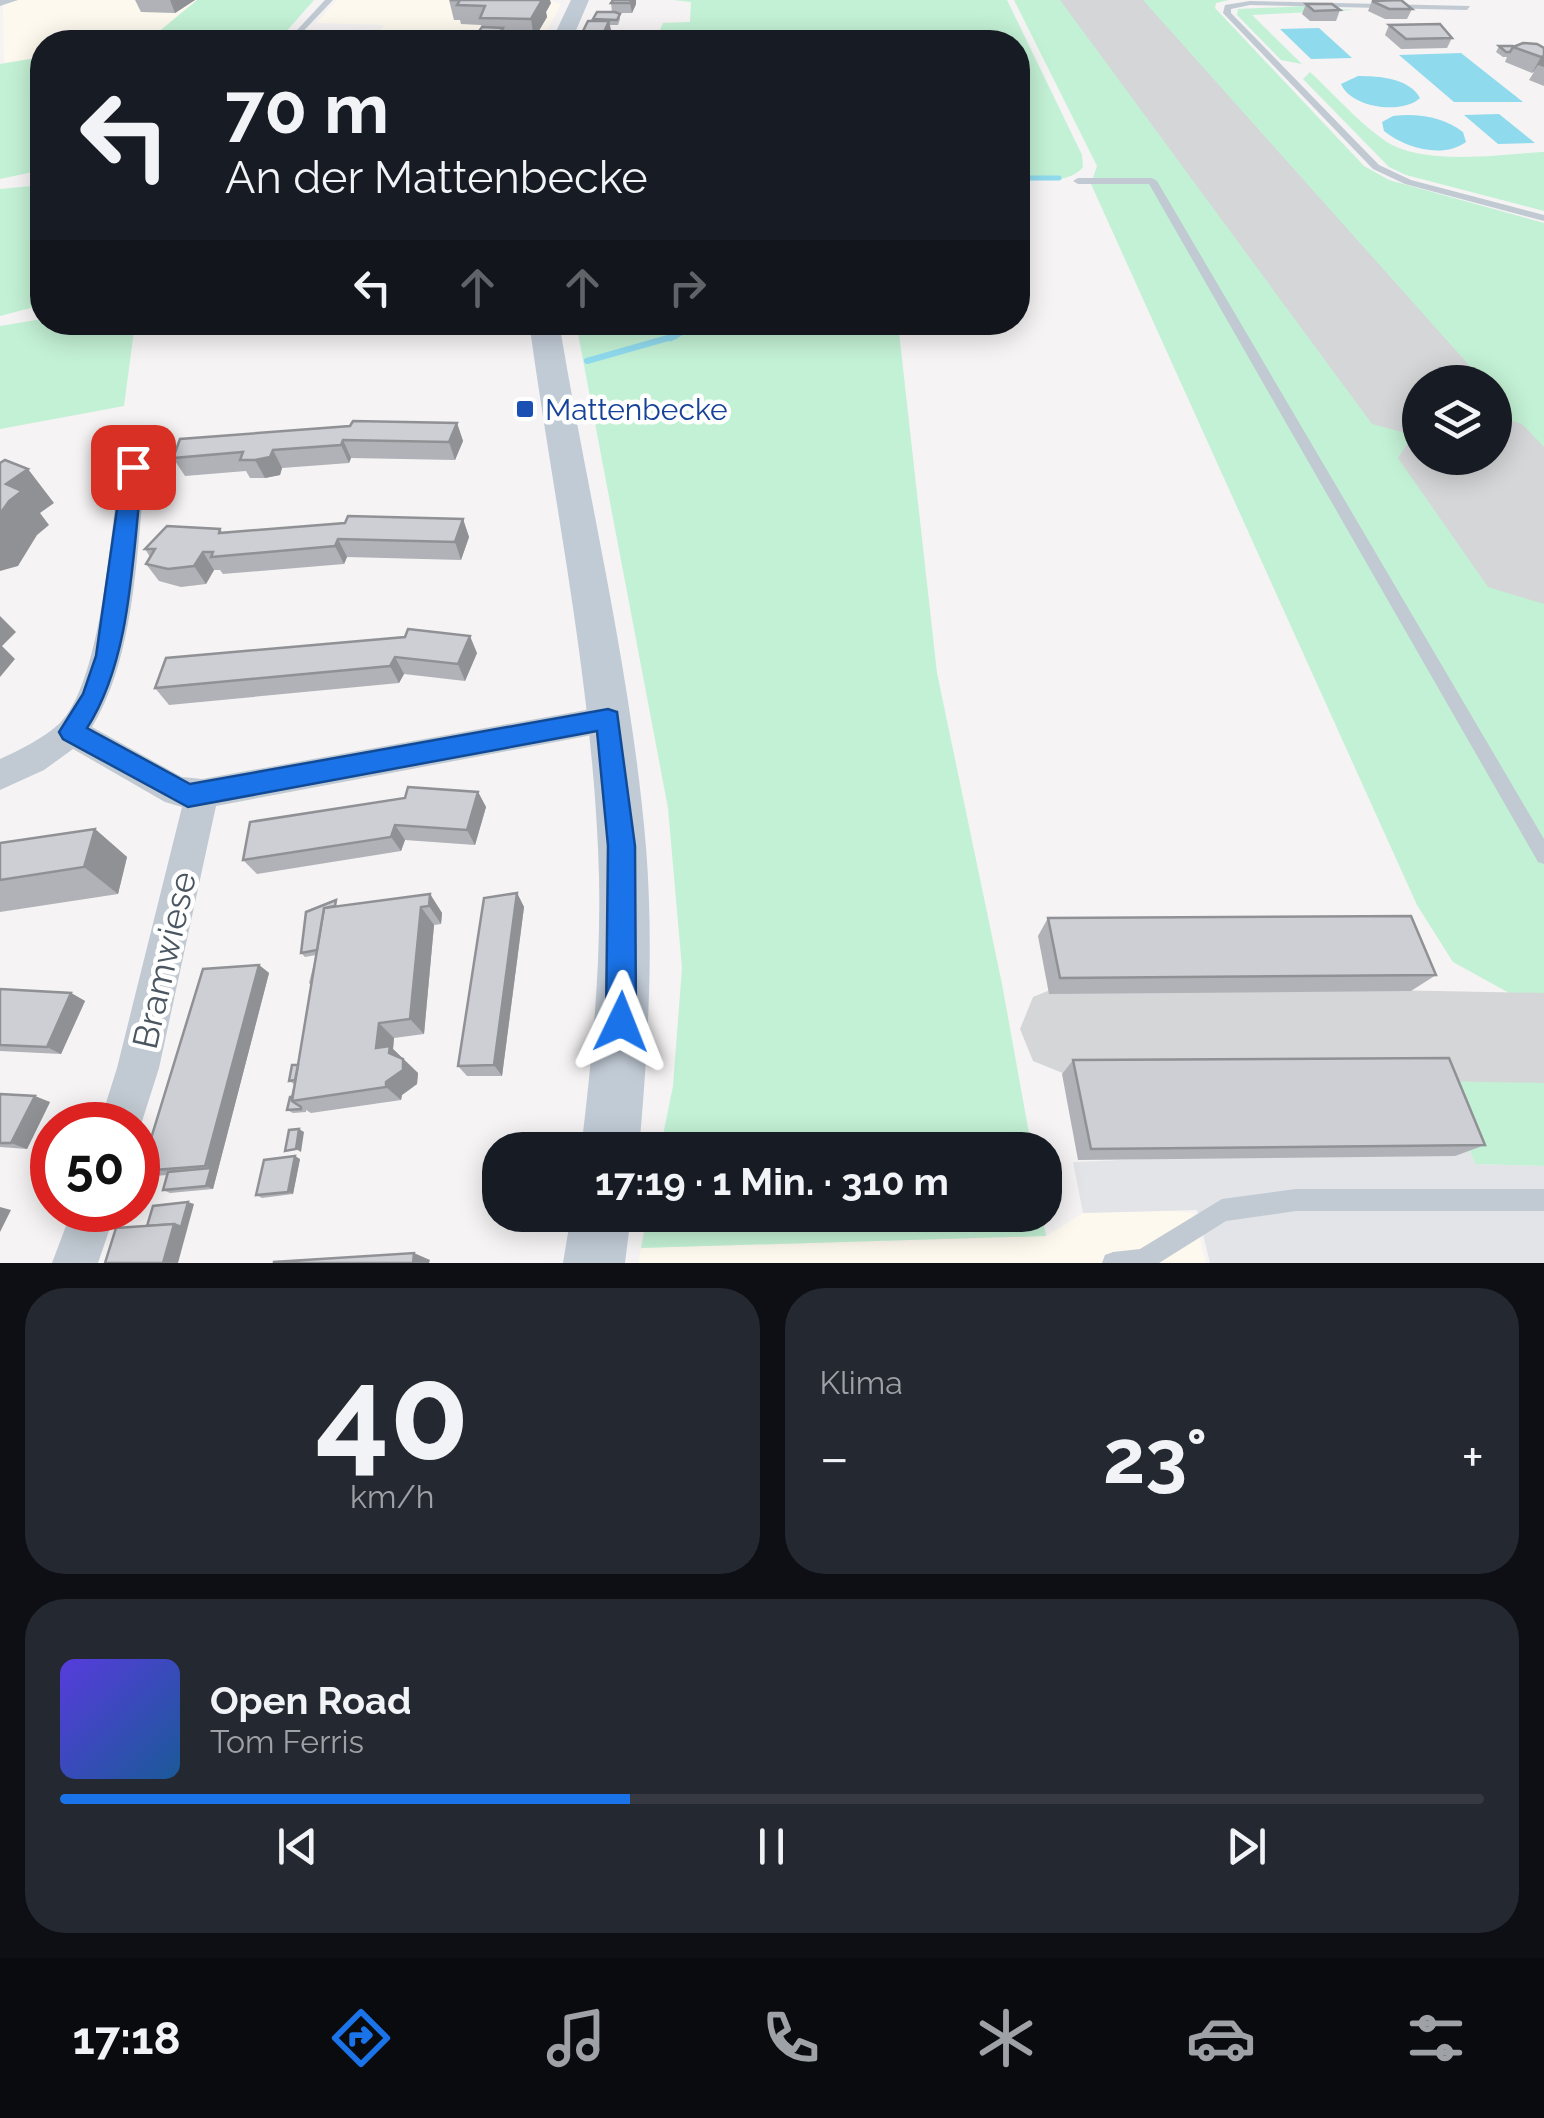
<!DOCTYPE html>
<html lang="de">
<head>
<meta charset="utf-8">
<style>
	:root { --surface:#171b24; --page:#242831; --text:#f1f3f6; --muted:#9ea1a6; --line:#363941; --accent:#1a73e8 }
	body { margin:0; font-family:Raleway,sans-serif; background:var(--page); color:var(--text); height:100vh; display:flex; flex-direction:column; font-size:38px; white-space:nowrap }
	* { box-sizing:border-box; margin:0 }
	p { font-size:32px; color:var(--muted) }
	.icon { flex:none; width:55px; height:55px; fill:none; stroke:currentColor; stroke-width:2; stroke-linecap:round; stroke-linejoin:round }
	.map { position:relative; height:1263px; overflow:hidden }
	.sheet { display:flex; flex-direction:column; gap:25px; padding:25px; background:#0d0f14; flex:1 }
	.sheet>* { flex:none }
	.hud { position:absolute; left:30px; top:30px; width:1000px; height:305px; border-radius:40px; box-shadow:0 5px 25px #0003; background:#171b24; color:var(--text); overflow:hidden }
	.fabs { position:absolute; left:1402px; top:365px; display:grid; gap:20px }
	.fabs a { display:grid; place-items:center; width:110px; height:110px; border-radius:50%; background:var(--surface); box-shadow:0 5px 25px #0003; font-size:50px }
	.speed { position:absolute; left:30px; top:1102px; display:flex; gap:20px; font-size:50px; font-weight:700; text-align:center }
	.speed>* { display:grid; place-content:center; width:130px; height:130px; border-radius:50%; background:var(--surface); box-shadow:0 5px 25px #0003; line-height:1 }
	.speed .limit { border:15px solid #d22; background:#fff; color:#111 }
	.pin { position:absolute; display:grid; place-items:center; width:85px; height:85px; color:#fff; margin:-42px; border-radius:20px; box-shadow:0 5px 15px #0006 }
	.me { position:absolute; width:110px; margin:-55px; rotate:2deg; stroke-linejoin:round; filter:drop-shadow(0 0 8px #0008) }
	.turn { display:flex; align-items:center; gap:35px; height:210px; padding:0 30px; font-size:45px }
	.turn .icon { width:130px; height:130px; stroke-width:2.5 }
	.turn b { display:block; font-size:70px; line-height:85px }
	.lanes { display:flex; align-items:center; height:95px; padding:0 30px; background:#0003; justify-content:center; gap:50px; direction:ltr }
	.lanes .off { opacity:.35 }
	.big { font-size:75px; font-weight:700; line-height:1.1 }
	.sheet .widget { flex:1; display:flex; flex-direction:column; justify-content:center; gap:15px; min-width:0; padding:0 35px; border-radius:40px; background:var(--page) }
	.sheet .dial { align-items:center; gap:0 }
	.dial b { font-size:130px; line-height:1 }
	.song { display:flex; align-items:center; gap:30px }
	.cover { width:120px; height:120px; border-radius:15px; background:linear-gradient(135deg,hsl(250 70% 55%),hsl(210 70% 35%)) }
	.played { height:10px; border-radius:5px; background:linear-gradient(90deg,var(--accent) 40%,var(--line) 40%) }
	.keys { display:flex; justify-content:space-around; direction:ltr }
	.heat { display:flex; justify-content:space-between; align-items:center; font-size:55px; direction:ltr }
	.sheet .tiles { flex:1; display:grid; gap:25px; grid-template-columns:1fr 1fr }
	.widget:last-child { grid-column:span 2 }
	.trip { position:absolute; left:482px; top:1132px; width:580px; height:100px; border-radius:40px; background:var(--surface); box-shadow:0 5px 25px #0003; font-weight:700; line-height:100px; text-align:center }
	.menu { display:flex; height:160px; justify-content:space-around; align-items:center; background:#090b0e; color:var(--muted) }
	.menu .icon { width:70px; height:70px }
	.menu .selected { color:var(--accent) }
	.menu b { font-size:45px; color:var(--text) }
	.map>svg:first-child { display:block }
	.commercial { fill:#fdf9ef }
	.airport { fill:#e2e4e7 }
	.green { fill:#c3f1d5; fill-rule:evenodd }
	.water { fill:#90daee }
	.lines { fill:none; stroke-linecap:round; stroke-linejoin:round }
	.stream-far1 { stroke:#90daee; stroke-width:5 }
	.stream { stroke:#90daee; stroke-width:6 }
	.taxiway { fill:#d5d6d8; fill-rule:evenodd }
	.runway { fill:#d5d6d8; fill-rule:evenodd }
	.lane { fill:#c1cad2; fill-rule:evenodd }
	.street { fill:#c1cad2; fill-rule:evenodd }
	.secondary { fill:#c1cbd6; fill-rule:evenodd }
	.wall { fill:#b0b2b7 }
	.shaded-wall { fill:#909195 }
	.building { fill:#cdcfd5; stroke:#909195; stroke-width:2.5 }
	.route { fill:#1a73e8; stroke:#114b97; stroke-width:2.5 }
	.transit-dot { fill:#1a4fb4; stroke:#fff; stroke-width:4 }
	.labels { text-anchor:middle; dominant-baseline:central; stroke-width:9; stroke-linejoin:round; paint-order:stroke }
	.transit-label { font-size:30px; fill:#164399; stroke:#fff; text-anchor:start }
	.near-street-label { font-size:35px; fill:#4a5661; stroke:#fff }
</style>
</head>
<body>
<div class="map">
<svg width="1544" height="1263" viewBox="0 0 1544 1263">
	<rect width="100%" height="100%" fill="#f5f3f3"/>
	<g class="commercial">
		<polygon points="20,0 197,0 150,39 42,42 42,57 4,63 3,3"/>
		<polygon points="337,0 549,0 561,4 542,40 377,34 384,25 316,23"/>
		<polygon points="1173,1211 1193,1213 1206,1263 638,1263 641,1248 1046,1236 1083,1213"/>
	</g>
	<polygon class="airport" points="1468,1146 1475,1164 1544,1166 1544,1263 1210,1263 1197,1210 1083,1213 1073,1162"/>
	<g class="green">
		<polygon points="197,0 314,0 277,42 128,42 150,39"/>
		<path d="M 673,0 L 1007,0 L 1082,155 L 1083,167 C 1069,185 1038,179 1018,179 L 1018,42 L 655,42 L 663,23 L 690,22 L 691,2 Z"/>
		<path d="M 1014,0 L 1229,0 L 1216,3 L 1215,8 L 1364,166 L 1389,180 L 1544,223 L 1544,1166 L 1475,1164 L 1427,1042 L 1542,1043 L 1522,1000 L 1453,962 L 1417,905 L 1091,184 L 1097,166 ZM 1420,382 L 1495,382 L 1495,458 L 1420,458 Z"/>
		<polygon points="1310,6 1354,10 1252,15 1302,64 1281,60 1237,15 1238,9"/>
		<polygon points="42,57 42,170 0,179 0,64"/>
		<path d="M 1310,72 C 1334,94 1358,122 1384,140 C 1422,167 1500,154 1544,152 L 1544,211 L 1406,175 L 1389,167 L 1303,79 Z"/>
		<polygon points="42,185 42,305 0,316 0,189"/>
		<polygon points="42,319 42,322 135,323 124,406 0,429 0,326"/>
		<polygon points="576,323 898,323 937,673 1002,984 1032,1150 660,1150 673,1086 682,968 668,808"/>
		<polygon points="647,1215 1042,1215 1046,1236 641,1248"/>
	</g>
	<g class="water">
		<polygon points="1319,28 1352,58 1311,59 1280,29"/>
		<polygon points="1461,53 1523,102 1454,102 1399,55"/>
		<path d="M 1358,76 C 1379,76 1409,78 1420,98 C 1402,115 1351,108 1341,84 Z"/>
		<polygon points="1499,114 1535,143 1498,144 1464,115"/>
		<path d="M 1393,116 C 1418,113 1443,117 1463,132 L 1466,142 C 1443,159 1405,148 1384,131 L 1382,122 Z"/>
	</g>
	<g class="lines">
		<g class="stream-far1">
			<polyline points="1018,178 1059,178"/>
			<polyline points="670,339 702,322"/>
		</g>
		<polyline class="stream" points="587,361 675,336"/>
		<polygon class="taxiway" points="1065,984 1544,993 1544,1083 1065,1074 1033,1061 1020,1029 1033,997"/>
		<polygon class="runway" points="1060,0 1143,0 1468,364 1480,382 1420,382 1420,458 1495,458 1495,416 1522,424 1544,447 1544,604 1488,587 1398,458 1413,435 1372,424"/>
		<g class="lane">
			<polygon points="325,0 333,0 293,42 286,42"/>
			<polygon points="1250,1 1470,6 1467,10 1250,5 1231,9 1231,13 1379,165 1411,180 1544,215 1544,221 1405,184 1373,169 1223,13 1225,5"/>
			<polygon points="1152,178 1157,181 1544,839 1544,864 1538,862 1149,184 1078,184 1073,181 1078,178"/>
			<polygon points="1296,1189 1544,1189 1544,1211 1296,1211 1226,1221 1159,1263 1102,1263 1105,1255 1113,1252 1140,1249 1222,1199"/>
		</g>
		<g class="street">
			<polygon points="0,0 18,0 0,6"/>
			<path d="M 133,458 L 146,467 C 136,550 136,655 92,727 L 182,777 L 202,779 L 608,706 L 619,709 L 624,719 L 619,729 L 608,732 L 216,806 L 159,1068 L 138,1134 L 138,1125 L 99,1125 L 117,1068 L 182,807 L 165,802 L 73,749 L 44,770 L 0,790 L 0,759 C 20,750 44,738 60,723 C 102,681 111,528 120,467 Z"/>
			<polygon points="72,1210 116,1210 98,1263 52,1263"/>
		</g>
		<g class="secondary">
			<polygon points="571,0 589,0 571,42 551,42"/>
			<path d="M 529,322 L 559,322 C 588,497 631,670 646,847 C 654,948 648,1049 639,1150 L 581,1150 C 593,1050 603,949 598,848 C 590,671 553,497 529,322 Z"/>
			<polygon points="571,1215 631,1215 625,1263 563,1263"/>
		</g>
	</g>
	<g class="wall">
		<polygon points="135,0 195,0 175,13 141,12"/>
		<polygon points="449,0 551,3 546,12 547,17 534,39 505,38 502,42 476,42 475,37 482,27 481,25 461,24 460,20 454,20"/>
		<polygon points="1372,1 1412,9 1407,19 1385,19 1368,11"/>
		<polygon points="611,3 636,4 632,13 616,13 620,14 620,19 618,25 610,25 611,31 605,42 580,42 584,36 583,31 593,21 593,19 612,12"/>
		<polygon points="1306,4 1340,10 1336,21 1310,21 1302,14"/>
		<polygon points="1389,25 1452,38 1447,48 1401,49 1385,35"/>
		<polygon points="1499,46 1544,48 1544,86 1529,80 1534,72 1532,73 1505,62 1507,57 1503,57 1496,52"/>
		<polygon points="457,423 463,441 455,460 351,458 349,463 282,468 280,475 265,478 250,478 246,471 185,476 173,458"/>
		<polygon points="463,519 469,537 461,560 347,557 344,564 223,574 220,570 214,570 206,584 181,587 159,581 146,564 150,557 145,549 220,529 222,532"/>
		<polygon points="477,653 465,681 404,674 399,683 169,705 155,688 166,658"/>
		<polygon points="478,792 486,807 475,845 405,840 401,851 257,874 243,860 405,798"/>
		<polygon points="95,829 127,857 118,894 0,912 0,843"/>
		<polygon points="517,893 524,907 502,1076 467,1076 458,1066"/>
		<polygon points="430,894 442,913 441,924 434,925 424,1034 394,1038 393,1049 418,1073 417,1084 402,1095 401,1100 311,1113 306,1110 306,1112 293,1113 287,1110 294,1084 289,1081 298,1065 311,985 309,983 316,955 305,957 301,953 340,906"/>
		<polygon points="1048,918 1436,975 1411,991 1049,994 1038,936"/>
		<polygon points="259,965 269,973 213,1189 170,1193 163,1190 167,1175 155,1176 141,1171"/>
		<polygon points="0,989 71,993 85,1001 61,1054 0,1051"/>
		<polygon points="1073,1060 1485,1145 1455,1156 1078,1160 1062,1074"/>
		<polygon points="0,1094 50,1102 27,1149 0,1147"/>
		<polygon points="300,1159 293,1194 262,1198 256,1195"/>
	</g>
	<g class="shaded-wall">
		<polygon points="170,0 195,0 175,13"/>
		<polygon points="540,0 550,0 551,3 546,12 547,17 534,39 531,19"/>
		<polygon points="632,0 636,0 636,4 632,13 630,3"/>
		<polygon points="609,21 611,31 605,42 604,32"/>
		<polygon points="503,28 505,38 502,42 497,42 496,38"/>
		<polygon points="1544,56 1544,67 1538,65 1532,73 1541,57"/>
		<polygon points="457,423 463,441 455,460 449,442"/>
		<polygon points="343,440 351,458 349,463 341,445"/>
		<polygon points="273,450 282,468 280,475 265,478 255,460"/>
		<polygon points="28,469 54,503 40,513 49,525 37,535 18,566 0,571 0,514 6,484"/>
		<polygon points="463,519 469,537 461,560 455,542"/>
		<polygon points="338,539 347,557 344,564 335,546"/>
		<polygon points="203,552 214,570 206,584 194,566"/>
		<polygon points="0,616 16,632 2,646 15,659 0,677"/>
		<polygon points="470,636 477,653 465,681 458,664"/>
		<polygon points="395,657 404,674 399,683 390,666"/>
		<polygon points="478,792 486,807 475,845 467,830"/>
		<polygon points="395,825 405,840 401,851 391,837"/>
		<polygon points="95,829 127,857 118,894 84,867"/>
		<polygon points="517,893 524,907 502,1076 494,1065"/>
		<polygon points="430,894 442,913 441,924 429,906"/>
		<polygon points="421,907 434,925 424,1034 410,1019"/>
		<polygon points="259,965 269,973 213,1189 206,1186 211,1168 205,1166"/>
		<polygon points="71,993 85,1001 61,1054 47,1047"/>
		<polygon points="379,1023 394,1038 393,1049 418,1073 417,1084 402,1095 401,1100 386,1087 376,1048"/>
		<polygon points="35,1096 50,1102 27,1149 11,1143"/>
		<polygon points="299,1129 304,1132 301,1152 296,1149"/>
		<polygon points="295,1156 300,1159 293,1194 288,1192"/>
		<polygon points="188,1202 194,1204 178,1263 163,1263 174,1224"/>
		<polygon points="0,1207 11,1210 0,1232"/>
		<polygon points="414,1253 430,1260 429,1263 413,1263"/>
	</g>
	<g class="building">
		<polygon points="450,0 542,0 531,19 480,18 485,6 457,5 460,0"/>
		<polygon points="613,0 632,0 630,3 611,3"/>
		<polygon points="1401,0 1412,9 1389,9 1372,1"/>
		<polygon points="1306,4 1332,4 1340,10 1314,11"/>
		<polygon points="597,12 615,12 620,14 617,20 593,19"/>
		<polygon points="588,21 609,21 604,32 583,31"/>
		<polygon points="1440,24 1452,38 1406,39 1389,25"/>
		<polygon points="482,27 503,28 496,38 475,37"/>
		<polygon points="584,36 602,37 599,42 580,42"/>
		<polygon points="1523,43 1537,44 1544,48 1544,56 1541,57 1513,47"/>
		<polygon points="1499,46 1513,46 1515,47 1513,47 1510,52 1506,52"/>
		<polygon points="353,421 457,423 449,442 343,440 341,445 273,450 270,457 255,460 240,460 243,452 173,458 180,439 350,426"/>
		<polygon points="5,460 28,469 6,484 22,491 9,501 0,514 0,463"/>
		<polygon points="348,516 463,519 455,542 338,539 335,546 211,557 213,552 203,552 194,566 168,569 146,564 155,549 145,549 167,526 220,529 219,533 345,523"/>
		<polygon points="408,629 470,636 458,664 395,657 390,666 155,688 166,658 405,637"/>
		<polygon points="408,787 478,792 467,830 395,825 391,837 243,860 250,822 405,798"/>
		<polygon points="95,829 84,867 0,880 0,843"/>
		<polygon points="517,893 494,1065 458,1066 484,898"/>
		<polygon points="430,894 429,906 421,907 410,1019 379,1023 376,1048 390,1046 389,1053 403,1059 403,1070 386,1082 386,1087 292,1101 324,908"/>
		<polygon points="336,900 335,906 324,908 317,950 301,953 306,912"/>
		<polygon points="1411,916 1436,975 1060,978 1048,918"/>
		<polygon points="259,965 205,1166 141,1171 203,969"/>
		<polygon points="0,989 71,993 47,1047 0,1045"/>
		<polygon points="1449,1058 1485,1145 1091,1149 1073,1060"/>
		<polygon points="292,1065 298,1065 295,1080 289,1081"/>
		<polygon points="0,1094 35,1096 11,1143 0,1143"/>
		<polygon points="290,1097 292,1097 292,1101 301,1107 301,1109 287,1110"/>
		<polygon points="299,1129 296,1149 285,1151 289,1130"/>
		<polygon points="295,1156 288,1192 256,1195 264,1160"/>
		<polygon points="211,1168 206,1186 163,1190 168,1172"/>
		<polygon points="188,1202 181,1227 174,1224 147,1226 153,1206"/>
		<polygon points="174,1224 163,1263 105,1263 116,1228"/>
		<polygon points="414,1253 413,1263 274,1263 274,1262"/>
	</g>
	<path class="route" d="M 133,461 L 143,467 C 132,551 133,656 87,728 L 190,784 L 608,709 L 617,712 L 635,846 L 636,1022 L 632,1033 L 621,1038 L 611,1033 L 606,1022 L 608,846 L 597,731 L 188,807 L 63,739 L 59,732 L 83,694 L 96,656 L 123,467 Z"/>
	<rect class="transit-dot" x="515" y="399" width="20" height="20" rx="5"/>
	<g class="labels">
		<g class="transit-label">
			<text x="545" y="409">Mattenbecke</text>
		</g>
		<g class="near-street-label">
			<text transform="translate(164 960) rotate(-77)">Bramwiese</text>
		</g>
	</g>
</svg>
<div class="fabs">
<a><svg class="icon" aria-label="layers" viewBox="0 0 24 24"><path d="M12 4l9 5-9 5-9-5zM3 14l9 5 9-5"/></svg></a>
</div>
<div class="speed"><div class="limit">50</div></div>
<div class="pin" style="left:133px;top:467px;background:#d93025"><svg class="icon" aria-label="arrive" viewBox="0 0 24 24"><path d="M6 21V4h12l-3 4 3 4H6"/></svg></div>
<svg class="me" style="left:621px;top:1022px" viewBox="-20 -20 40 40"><path d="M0-17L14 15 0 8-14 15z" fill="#1a73e8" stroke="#fff" stroke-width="4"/></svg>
<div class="trip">17:19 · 1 Min. · 310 m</div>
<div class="hud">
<div class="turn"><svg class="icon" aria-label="left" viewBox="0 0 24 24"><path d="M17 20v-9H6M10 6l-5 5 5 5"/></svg><div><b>70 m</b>An der Mattenbecke</div></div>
<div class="lanes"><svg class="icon" aria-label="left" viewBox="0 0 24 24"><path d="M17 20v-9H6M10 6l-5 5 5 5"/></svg><svg class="icon off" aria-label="ahead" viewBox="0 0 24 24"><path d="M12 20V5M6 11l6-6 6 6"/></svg><svg class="icon off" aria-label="ahead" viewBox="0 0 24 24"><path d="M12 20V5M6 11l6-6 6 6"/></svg><svg class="icon off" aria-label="right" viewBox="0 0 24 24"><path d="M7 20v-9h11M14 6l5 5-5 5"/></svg></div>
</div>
</div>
<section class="sheet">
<div class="tiles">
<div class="widget dial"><b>40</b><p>km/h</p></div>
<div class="widget"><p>Klima</p>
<div class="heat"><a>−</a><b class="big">23°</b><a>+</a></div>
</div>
<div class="widget">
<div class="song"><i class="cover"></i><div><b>Open Road</b><p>Tom Ferris</p></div></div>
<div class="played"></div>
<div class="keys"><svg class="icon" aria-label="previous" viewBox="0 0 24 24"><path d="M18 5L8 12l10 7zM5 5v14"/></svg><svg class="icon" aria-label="pause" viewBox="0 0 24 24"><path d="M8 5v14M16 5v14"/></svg><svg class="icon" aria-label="next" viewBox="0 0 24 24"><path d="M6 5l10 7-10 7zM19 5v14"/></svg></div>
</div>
</div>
</section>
<nav class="menu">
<b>17:18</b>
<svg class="icon selected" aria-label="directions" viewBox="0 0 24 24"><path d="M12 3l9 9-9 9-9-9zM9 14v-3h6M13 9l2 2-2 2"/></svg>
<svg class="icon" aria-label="music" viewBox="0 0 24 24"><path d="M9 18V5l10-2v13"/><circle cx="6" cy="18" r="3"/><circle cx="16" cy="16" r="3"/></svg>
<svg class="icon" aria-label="phone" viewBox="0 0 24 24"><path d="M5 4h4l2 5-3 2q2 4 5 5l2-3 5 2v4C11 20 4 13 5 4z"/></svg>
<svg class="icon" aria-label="climate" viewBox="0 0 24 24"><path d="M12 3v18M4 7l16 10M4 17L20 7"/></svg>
<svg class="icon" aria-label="car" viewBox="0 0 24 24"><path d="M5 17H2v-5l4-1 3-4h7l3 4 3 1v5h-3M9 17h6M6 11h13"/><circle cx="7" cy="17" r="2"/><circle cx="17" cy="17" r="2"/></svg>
<svg class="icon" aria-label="filters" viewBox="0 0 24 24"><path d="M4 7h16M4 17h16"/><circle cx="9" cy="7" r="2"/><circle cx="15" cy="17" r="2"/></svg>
</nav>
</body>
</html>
